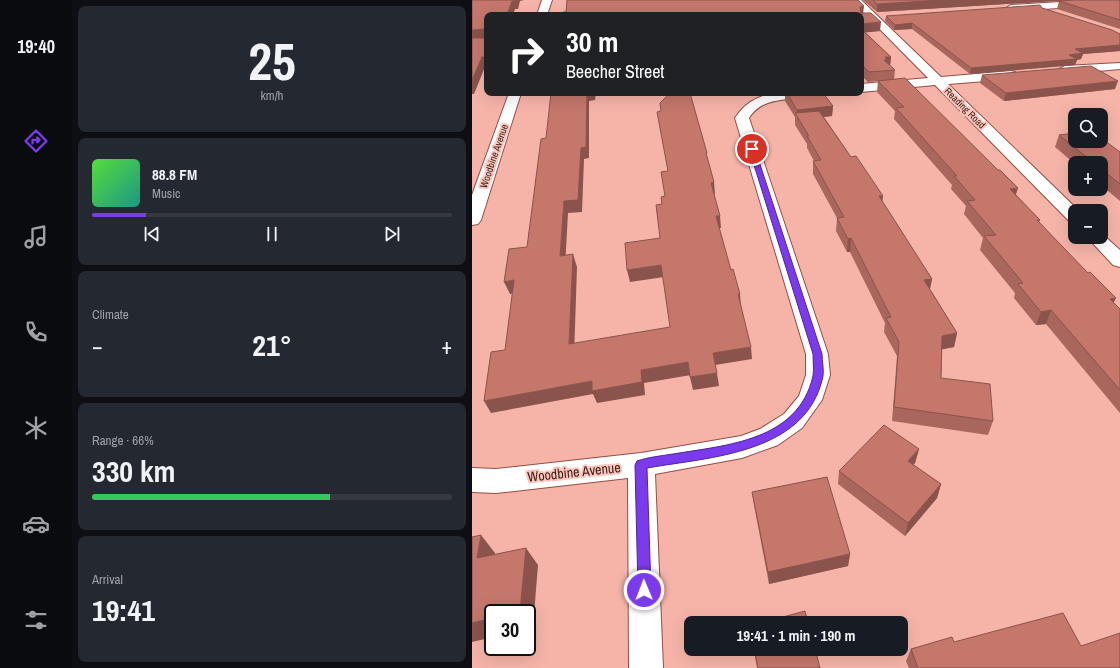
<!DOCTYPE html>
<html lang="en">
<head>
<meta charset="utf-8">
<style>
	:root { --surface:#171b24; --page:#242831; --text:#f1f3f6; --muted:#9ea1a6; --line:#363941; --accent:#7c3aed }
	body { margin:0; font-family:"Archivo Narrow",sans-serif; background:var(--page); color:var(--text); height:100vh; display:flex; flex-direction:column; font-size:15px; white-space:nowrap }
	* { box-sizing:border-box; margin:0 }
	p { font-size:13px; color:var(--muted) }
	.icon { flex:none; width:22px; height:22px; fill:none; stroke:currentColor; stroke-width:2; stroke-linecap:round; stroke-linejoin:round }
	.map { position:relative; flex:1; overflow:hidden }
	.details { display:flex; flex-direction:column; gap:6px; padding:6px; background:#0d0f14; width:400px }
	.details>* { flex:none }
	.top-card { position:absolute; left:12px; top:12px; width:380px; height:84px; border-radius:8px; box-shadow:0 4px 16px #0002; background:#202124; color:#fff; overflow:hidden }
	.fabs { position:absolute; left:596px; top:108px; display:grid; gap:8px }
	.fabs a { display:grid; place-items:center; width:40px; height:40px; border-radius:8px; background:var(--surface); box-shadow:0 4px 16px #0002; font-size:20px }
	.speed { position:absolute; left:12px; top:604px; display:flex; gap:8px; font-size:20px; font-weight:700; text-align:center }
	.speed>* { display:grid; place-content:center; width:52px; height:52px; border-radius:50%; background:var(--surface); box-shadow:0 4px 16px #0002; line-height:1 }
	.speed .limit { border:2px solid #111; border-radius:6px; background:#fff; color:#111 }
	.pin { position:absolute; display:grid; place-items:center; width:34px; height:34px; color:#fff; margin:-17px; border:2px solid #fff; border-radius:50%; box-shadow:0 1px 4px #0007 }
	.me { position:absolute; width:44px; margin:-22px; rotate:359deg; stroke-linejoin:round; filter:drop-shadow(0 0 3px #0008) }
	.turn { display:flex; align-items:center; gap:14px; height:84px; padding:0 16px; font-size:18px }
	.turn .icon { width:52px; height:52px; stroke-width:2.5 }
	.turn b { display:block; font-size:28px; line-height:34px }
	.big { font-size:30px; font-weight:700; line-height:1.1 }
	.details .widget { flex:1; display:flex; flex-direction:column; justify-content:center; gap:6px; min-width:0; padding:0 14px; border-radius:8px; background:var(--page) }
	.details .dial { align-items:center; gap:0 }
	.dial b { font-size:52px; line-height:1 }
	.song { display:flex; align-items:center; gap:12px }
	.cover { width:48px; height:48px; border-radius:6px; background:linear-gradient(135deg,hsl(110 70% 55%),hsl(170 70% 35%)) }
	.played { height:4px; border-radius:2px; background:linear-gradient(90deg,var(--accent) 15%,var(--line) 15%) }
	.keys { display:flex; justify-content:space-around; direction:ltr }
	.heat { display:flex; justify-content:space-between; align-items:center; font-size:22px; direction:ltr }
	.charge { height:6px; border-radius:3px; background:linear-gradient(90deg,#34c759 66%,var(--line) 0) }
	.trip { position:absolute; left:212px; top:616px; width:224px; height:40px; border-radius:8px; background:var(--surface); box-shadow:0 4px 16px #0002; font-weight:700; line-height:40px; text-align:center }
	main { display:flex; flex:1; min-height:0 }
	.dock { display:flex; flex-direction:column; width:72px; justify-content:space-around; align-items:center; background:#090b0e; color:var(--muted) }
	.dock .icon { width:28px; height:28px }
	.dock .current { color:var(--accent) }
	.dock b { font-size:18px; color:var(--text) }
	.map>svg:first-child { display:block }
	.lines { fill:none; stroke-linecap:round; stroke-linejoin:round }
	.minor-casing { stroke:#964d43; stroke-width:2 }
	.minor { fill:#fff; fill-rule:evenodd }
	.wall { fill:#a9665d }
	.shaded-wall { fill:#8a534c }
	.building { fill:#c5776c; stroke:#8a534c }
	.route { fill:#7c3aed; stroke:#51269a }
	.labels { text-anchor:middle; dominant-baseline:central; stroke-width:4; stroke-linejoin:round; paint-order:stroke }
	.far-street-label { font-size:10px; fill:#3d1e19; stroke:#f9c6bd }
	.near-street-label { font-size:14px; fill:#3d1e19; stroke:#f9c6bd }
</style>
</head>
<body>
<main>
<nav class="dock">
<b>19:40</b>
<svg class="icon current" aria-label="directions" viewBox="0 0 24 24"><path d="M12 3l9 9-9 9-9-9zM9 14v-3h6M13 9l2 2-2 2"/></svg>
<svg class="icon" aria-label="music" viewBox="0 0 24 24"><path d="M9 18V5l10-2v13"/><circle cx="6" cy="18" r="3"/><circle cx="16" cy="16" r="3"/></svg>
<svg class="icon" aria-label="phone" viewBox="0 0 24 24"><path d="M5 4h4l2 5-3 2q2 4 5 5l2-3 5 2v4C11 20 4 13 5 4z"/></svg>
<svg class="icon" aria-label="climate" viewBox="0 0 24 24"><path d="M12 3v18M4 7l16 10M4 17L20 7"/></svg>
<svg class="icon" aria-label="car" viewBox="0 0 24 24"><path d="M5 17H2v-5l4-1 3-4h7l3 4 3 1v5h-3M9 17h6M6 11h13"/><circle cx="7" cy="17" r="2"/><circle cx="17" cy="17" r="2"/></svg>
<svg class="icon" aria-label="filters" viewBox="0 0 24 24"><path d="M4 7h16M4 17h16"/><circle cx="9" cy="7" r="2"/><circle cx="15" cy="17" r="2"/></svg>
</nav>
<section class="details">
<div class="widget dial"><b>25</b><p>km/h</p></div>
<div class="widget">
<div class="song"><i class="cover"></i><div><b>88.8 FM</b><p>Music</p></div></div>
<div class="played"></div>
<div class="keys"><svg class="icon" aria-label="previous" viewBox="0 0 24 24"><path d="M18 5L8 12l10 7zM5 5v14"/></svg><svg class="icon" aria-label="pause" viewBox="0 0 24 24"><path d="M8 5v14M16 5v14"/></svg><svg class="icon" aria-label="next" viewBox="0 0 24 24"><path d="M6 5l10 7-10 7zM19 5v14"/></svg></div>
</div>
<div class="widget"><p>Climate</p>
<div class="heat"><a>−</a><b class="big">21°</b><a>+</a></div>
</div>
<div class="widget"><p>Range · 66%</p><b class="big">330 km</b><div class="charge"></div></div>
<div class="widget"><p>Arrival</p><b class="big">19:41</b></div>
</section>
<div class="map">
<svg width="648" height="668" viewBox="0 0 648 668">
	<rect width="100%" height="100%" fill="#f6b4a9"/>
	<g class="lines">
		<defs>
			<g id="minor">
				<polygon points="70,0 80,0 75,15 65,15"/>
				<polygon points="379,0 389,0 469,77 539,71 543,72 545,75 543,78 539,79 476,84 607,211 603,211 603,222 597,221 463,85 389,92 389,84 456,78"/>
				<polygon points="621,0 648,0 648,4 539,11 534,8 539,5"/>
				<polygon points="648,63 648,69 593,74 589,72 587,70 589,68 593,66"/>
				<polygon points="37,93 49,93 9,220 6,224 0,225 0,195"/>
				<path d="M 301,93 L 337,93 L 335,96 C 314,101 290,97 277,118 L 356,354 L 358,375 L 350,400 L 330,428 L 306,445 L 270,458 L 183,474 L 191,668 L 157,668 L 156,478 L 24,493 L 0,492 L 0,468 L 24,469 L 169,453 L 269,436 L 288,429 L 312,414 L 327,396 L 334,375 L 334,354 L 263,118 C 273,103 284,97 301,93 Z"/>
				<polygon points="629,233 648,250 648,267 641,265 615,237 629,237"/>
			</g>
		</defs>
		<use href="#minor" class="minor-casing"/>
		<use href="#minor" class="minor"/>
	</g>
	<g class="wall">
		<polygon points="391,0 599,0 405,12"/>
		<polygon points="648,0 648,29 585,9 587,1"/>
		<polygon points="570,8 648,34 648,51 611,54 609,59 605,60 603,65 498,74 440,29 422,30 413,21 414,16"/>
		<polygon points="94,12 391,13 408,31 393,32 419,57 418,66 423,70 422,79 544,195 568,220 567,223 648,309 648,413 574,324 564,325 542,298 543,293 508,250 511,238 492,214 494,206 479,189 480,185 422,119 423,111 405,92 406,81 396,82 389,75 389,15"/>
		<polygon points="510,75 643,89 532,101 508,83"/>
		<polygon points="313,93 351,93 361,106 360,116 352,117 379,157 411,196 410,202 460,279 458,289 485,333 482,347 470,349 469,378 521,421 516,435 420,421 425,356 412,332 413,323 378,252 375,252 364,231 365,218 341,174 341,161 342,161 335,148 335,144 323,125 323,117 313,101"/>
		<polygon points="587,135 648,152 648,201 629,185 629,163 603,163 603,164 583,147"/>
		<polygon points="447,449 443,463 441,465 469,484 465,498 433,536 366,484 367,471"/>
		<polygon points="280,492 378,554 376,566 297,584 282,505"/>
		<polygon points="482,642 609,646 648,668 437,668 434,661 439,649"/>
		<polygon points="282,649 343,649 348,668 285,668"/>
	</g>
	<g class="shaded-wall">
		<polygon points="44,0 52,0 48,1 46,9 43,9 41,15 35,15 40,1"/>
		<polygon points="472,0 599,0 405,12 405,4"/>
		<polygon points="392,6 391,14 388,15 388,7"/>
		<polygon points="409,22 408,31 389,33 389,24"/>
		<polygon points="440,23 440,29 422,30 423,25"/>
		<polygon points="12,29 15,38 0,39 0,30"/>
		<polygon points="648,45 648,51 611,54 609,59 605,60 603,65 498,74 499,68 597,55 603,49"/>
		<polygon points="15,54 15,67 13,67 2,94 0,94 0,95 0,80 10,57"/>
		<polygon points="413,57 419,57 418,66 411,69"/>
		<polygon points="646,81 643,89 532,101 534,93"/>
		<polygon points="115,93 124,93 123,100 117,101 117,158 112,159 110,212 96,213 93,268 88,256 92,201 109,148"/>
		<polygon points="361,106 360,116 327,120 325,116 325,110"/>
		<polygon points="242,182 243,194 240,195 239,183"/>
		<polygon points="546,188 542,201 538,189"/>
		<polygon points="407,196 411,196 409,209"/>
		<polygon points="244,216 248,216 249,228 245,228"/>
		<polygon points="379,238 378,252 375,252 376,239"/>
		<polygon points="101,254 105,267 102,357 97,344"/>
		<polygon points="189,265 192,277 158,282 155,270"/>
		<polygon points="460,279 457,293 452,280"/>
		<polygon points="42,280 48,293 38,294 32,282"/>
		<polygon points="266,294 268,294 269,307"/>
		<polygon points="644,298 637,312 638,299"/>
		<polygon points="579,310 574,324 564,325 569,312"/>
		<polygon points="485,333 482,347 467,350 470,336"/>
		<polygon points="279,347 280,359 243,365 241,353"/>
		<polygon points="216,362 219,375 172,383 173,395 125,403 121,394 19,413 12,401 120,381 169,370"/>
		<polygon points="245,373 247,386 221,390 218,377"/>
		<polygon points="447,449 443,463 432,475 436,461"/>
		<polygon points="469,484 465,498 433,536 436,523"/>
		<polygon points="9,535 23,553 19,575 5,558"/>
		<polygon points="54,548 66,565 61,627 55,629 55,613 42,613"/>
		<polygon points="378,554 376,566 297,584 296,572"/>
		<polygon points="21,618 21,637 0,642 0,623"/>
	</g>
	<g class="building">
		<polygon points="0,0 44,0 43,1 40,1 35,15 15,15 15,54 13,57 10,57 0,80 0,38 12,38 13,36 14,30 12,29 0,30"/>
		<polygon points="95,0 386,0 392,6 388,7 389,13 399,13 409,22 389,24 389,15 91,15 91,12 94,12"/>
		<polygon points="401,0 472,0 405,4"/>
		<polygon points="602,0 648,0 648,20 587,1"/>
		<polygon points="568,5 570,8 640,30 648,34 648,45 603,49 611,53 597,55 605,59 499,68 440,23 423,25 414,16"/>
		<polygon points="389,29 419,57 413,57 415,60 412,60 423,70 397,72 389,64"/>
		<polygon points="619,66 646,81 534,93 510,75"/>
		<polygon points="433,78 526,170 528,170 546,188 538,189 568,220 565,220 616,273 618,272 644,298 638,299 648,309 648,390 579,310 569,312 546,284 551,283 512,236 524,235 495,201 503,200 482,176 485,176 424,108 432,107 406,81"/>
		<polygon points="79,93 115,93 114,147 109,148 106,200 92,201 88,256 101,254 97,344 198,327 189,265 155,270 153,243 188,238 184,205 190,204 189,197 193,196 189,172 196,171 185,112 189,111 188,103 198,93 218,93 235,153 234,153 242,182 239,183 248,216 244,216 259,270 261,269 268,294 266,294 279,347 241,353 245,373 218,377 216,362 169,370 170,382 120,391 120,381 12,401 19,352 33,350 42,280 32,282 37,249 55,247 69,139 74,138"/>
		<polygon points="315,93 351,93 361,106 325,110"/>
		<polygon points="347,111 379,157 384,156 411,196 407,196 460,279 452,280 485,333 470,336 469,378 518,384 521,421 422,407 427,342 414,318 419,317 379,238 376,239 365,218 372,217 341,161 349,160 335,136 337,136 323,113"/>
		<polygon points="603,133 603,141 629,141 629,138 648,152 648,184 629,169 629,163 622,163 587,135"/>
		<polygon points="412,425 447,449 436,461 469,484 436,523 367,471"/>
		<polygon points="355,477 378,554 296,572 280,492"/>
		<polygon points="9,535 5,558 54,548 48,612 42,613 21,613 21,618 0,623 0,537"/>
		<polygon points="333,611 336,623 289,623"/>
		<polygon points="591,613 609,646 648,633 648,668 446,668 439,649 480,637 482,642"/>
		<polygon points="282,649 343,649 348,668 286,668"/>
	</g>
	<path class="route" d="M 280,147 L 283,149 L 350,354 C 350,361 352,369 351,376 C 335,454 238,457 175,468 L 179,590 L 177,594 L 172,596 L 168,594 L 166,590 L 163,465 L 165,461 C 176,457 189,456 201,454 C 255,445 326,441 341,376 C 342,369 341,361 341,354 L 277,149 Z"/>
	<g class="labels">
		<g class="far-street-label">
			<text transform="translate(493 108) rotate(45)">Reading Road</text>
			<text transform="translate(22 156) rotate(-71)">Woodbine Avenue</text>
		</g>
		<g class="near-street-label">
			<text transform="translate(102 472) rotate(-6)">Woodbine Avenue</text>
		</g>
	</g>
</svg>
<div class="fabs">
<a><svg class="icon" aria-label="search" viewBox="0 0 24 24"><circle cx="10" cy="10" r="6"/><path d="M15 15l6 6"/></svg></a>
<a>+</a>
<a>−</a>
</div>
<div class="speed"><div class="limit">30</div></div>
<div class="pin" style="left:280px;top:149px;background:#d93025"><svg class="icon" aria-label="arrive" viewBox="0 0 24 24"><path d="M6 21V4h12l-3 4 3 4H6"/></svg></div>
<svg class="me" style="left:172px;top:590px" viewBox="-20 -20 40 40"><circle r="17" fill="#7c3aed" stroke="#fff" stroke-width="3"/><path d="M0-11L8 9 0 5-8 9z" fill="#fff"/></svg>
<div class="trip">19:41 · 1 min · 190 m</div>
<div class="top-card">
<div class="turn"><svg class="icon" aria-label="right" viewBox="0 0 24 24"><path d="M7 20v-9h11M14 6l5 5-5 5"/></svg><div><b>30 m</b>Beecher Street</div></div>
</div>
</div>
</main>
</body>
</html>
